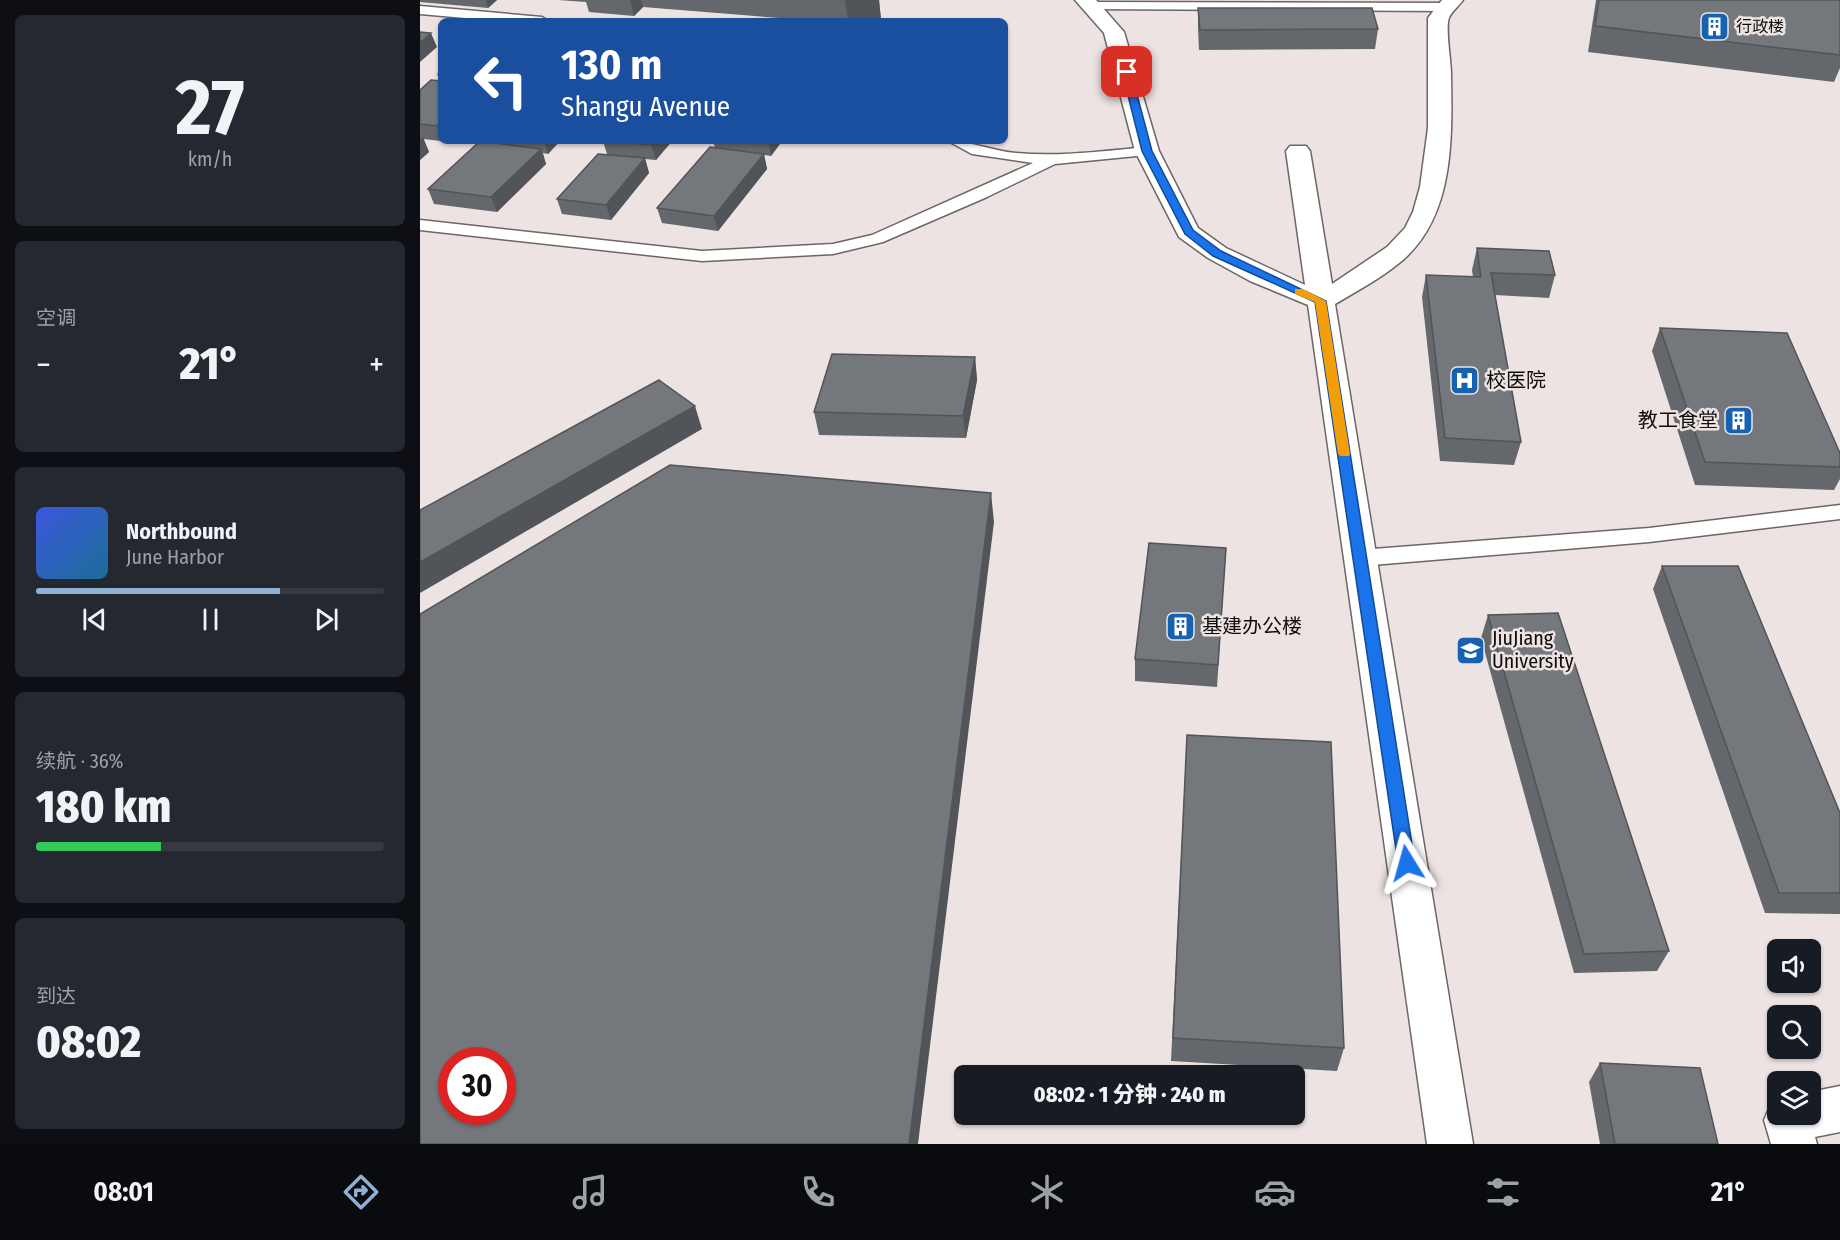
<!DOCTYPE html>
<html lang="zh">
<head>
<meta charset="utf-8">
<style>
	:root { --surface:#171b24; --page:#242831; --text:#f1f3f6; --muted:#9ea1a6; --line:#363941; --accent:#8eb1d6 }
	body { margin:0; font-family:"Fira Sans Condensed","Noto Sans SC",sans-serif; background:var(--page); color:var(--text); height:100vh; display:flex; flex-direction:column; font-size:22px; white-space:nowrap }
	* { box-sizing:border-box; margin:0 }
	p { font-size:20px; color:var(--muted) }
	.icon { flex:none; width:33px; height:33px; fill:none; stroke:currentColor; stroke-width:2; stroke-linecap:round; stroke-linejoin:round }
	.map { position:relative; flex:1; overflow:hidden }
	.drawer { display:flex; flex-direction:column; gap:15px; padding:15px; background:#0d0f14; width:420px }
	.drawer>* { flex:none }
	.hud { position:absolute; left:18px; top:18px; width:570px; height:126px; border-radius:9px; box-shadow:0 2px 4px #0004; background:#1a4fa0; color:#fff; overflow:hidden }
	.tools { position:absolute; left:1347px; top:939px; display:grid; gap:12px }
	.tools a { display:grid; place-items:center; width:54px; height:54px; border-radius:9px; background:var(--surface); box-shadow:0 2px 4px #0004; font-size:30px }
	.speed { position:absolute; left:18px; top:1047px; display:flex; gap:12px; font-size:30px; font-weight:700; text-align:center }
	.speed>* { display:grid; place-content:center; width:78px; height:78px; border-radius:50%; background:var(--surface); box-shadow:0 2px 4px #0004; line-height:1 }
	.speed .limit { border:9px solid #d22; background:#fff; color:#111 }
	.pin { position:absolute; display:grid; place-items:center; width:51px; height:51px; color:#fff; margin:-26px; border-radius:12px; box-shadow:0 3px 9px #0006 }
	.me { position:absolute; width:66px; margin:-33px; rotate:352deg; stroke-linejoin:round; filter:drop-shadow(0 0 4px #0008) }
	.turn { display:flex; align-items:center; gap:21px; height:126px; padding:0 24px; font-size:27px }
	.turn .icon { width:78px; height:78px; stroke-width:2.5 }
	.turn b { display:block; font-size:42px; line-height:51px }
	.big { font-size:45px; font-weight:800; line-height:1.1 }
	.drawer .card { flex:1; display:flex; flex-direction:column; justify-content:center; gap:9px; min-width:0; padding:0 21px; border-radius:9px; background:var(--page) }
	.drawer .dial { align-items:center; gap:0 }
	.dial b { font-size:78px; line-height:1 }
	.song { display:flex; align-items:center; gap:18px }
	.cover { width:72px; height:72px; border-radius:9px; background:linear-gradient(135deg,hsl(230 70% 55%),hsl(200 70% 35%)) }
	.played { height:6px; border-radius:3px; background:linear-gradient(90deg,var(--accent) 70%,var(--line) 70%) }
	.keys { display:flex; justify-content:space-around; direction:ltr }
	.heat { display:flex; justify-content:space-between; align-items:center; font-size:33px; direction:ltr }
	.charge { height:9px; border-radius:4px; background:linear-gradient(90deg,#34c759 36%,var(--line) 0) }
	.trip { position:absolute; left:534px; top:1065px; width:351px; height:60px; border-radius:9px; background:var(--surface); box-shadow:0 2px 4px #0004; font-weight:800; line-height:60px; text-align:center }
	.menu { display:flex; height:96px; justify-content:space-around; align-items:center; background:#090b0e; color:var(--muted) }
	.menu .icon { width:42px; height:42px }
	.menu .active { color:var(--accent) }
	.menu b { font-size:27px; color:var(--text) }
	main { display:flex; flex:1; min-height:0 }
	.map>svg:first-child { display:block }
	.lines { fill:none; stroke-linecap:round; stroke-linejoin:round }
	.lane-casing { stroke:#6d6665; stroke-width:3 }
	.street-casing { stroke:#6d6665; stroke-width:3 }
	.lane { fill:#fff; fill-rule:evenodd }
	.street { fill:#fff; fill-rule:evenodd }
	.wall { fill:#64676c }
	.shaded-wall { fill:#515458 }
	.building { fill:#74787d; stroke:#515458; stroke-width:1.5; fill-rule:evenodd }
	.route { fill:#1a73e8; stroke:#114b97; stroke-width:1.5 }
	.slow { fill:#f59e0b }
	.labels { text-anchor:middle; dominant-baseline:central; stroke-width:5; stroke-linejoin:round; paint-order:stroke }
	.far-poi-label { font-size:16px; fill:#0f0c0c; stroke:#ece3e2; text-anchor:start }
	.poi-label { font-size:20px; fill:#0f0c0c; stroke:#ece3e2; text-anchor:start }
</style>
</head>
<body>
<main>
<section class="drawer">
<div class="card dial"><b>27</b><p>km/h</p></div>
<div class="card"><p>空调</p>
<div class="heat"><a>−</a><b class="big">21°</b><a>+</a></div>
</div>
<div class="card">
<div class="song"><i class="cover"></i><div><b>Northbound</b><p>June Harbor</p></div></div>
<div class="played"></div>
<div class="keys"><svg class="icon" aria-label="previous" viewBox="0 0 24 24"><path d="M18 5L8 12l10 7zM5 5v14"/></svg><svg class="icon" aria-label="pause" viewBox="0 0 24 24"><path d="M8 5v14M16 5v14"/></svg><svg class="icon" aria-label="next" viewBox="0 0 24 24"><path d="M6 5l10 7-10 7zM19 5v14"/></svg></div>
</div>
<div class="card"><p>续航 · 36%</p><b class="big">180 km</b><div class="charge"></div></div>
<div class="card"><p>到达</p><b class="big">08:02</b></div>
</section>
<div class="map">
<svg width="1420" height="1144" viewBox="0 0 1420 1144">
	<rect width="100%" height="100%" fill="#ece3e2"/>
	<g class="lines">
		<defs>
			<g id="lane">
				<polygon points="671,2 1027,3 1033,7 1027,11 667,9 665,6"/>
				<polygon points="0,6 122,17 128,21 79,21 0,14"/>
				<path d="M 528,141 C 551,141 572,151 596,153 C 640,157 683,151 727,147 L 734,151 L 727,155 L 635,164 L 567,197 L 463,242 L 413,254 L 282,261 L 0,230 L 0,220 L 282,251 L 413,244 L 452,235 L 613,163 L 552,154 Z"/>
				<polygon points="1420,505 1420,519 1229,542 940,566 933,563 930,558 933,553 940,550 1229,528"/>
			</g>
			<g id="street">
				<path d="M 655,0 L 676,0 L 704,32 L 739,151 L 778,228 L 806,248 L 885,285 L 866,151 L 870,146 L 886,146 L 890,151 L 912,284 L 967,247 L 985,228 L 993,212 L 1000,187 L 1008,128 L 1008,18 L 1022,0 L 1043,0 C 1039,6 1031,12 1029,18 C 1025,27 1031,61 1031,73 C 1032,136 1035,213 984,259 C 963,277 939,290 915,304 L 1053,1144 L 1007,1144 L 888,305 L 830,281 L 788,258 L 759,237 L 715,151 L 684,33 Z"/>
				<polygon points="1420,1086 1420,1132 1395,1137 1397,1144 1351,1144 1344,1120 1351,1104 1358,1101 1358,1114 1390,1114 1390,1092"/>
			</g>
		</defs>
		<use href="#lane" class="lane-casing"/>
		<use href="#street" class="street-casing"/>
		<use href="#lane" class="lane"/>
		<use href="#street" class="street"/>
	</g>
	<g class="wall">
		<polygon points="0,0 77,0 68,8 0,2"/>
		<polygon points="138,0 459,0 461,20 451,21 360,21 359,18 223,7 214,16 169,12 166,2"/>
		<polygon points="1176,0 1420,0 1420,68 1414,82 1168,52"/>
		<polygon points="778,8 958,29 955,49 779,50 778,28"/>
		<polygon points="21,70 21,141 3,139 9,152 0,160 0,90 20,81 17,74"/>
		<polygon points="73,141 140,141 128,154 123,153 126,164 77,212 14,204 8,189 74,143"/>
		<polygon points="183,141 252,141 236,160 225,159 229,173 191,220 142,214 137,199 187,154"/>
		<polygon points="293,141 362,141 351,156 344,155 347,169 298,231 242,223 237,208 295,148"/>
		<polygon points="1057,248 1135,275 1129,298 1075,295 1101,442 1094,465 1020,461 1002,297 1006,275 1053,277 1052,270"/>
		<polygon points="1240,328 1420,453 1420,479 1414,490 1275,485 1232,351"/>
		<polygon points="555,357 557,380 546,438 399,435 394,412"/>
		<polygon points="806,548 797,687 715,681 715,659"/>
		<polygon points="1242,566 1420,813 1420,914 1345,913 1233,589"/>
		<polygon points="1068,615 1249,951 1237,971 1154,973 1061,638"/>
		<polygon points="767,735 924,1048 917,1071 751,1061"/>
		<polygon points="1180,1063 1298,1144 1180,1144 1169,1082"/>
	</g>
	<g class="shaded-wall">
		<polygon points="66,0 77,0 68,8"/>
		<polygon points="210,0 221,0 223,7 214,16"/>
		<polygon points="425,0 459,0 461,20 451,21 428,21"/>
		<polygon points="11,33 17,47 0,62 0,43"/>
		<polygon points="21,122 21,137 17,126"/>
		<polygon points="3,137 9,152 0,160 0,140"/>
		<polygon points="124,141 140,141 128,154"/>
		<polygon points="235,141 252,141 236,160 231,145"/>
		<polygon points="348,141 362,141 351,156"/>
		<polygon points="121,149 126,164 77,212 71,197"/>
		<polygon points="344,154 347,169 298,231 294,216"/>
		<polygon points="225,158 229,173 191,220 186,205"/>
		<polygon points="555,357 557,380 546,438 543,416"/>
		<polygon points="275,406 282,429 0,593 0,562"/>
		<polygon points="571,493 574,522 498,1144 489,1144"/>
	</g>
	<g class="building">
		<polygon points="1179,0 1420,0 1420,55 1175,26"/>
		<polygon points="778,8 952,8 958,29 780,30"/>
		<polygon points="0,32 11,33 0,43"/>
		<polygon points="11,80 21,81 21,122 17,126 0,124 0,90"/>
		<polygon points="60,141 121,149 71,197 8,189"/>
		<polygon points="189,141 235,141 231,145"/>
		<polygon points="290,147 344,154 294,216 237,208"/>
		<polygon points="178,154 225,158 186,205 137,199"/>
		<polygon points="1057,248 1129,251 1135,275 1071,273 1101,442 1025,438 1006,275 1061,277"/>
		<polygon points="1240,328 1367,333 1420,453 1420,467 1285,462"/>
		<polygon points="412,354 555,357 543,416 394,412"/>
		<polygon points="239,380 275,406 0,562 0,510"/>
		<path d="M 250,465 L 571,493 L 489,1144 L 0,1144 L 0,614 ZM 32,1060 L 82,1060 L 82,1112 L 32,1112 Z"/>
		<polygon points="729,543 806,548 798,665 715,659"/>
		<polygon points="1242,566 1318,566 1420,813 1420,893 1359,893"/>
		<polygon points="1138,613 1249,951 1164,954 1068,615"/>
		<polygon points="767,735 911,742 924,1048 753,1038"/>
		<polygon points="1180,1063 1280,1068 1298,1144 1195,1144"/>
	</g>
	<polygon class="route" points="707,69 711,72 732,151 773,230 801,251 906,301 995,863 993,868 987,870 981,868 978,863 895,302 793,256 765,234 722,151 702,72"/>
	<polygon class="slow" points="875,289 883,289 906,301 930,454 929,456 920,456 918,454 895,302 875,294"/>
	<defs>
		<symbol id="building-square" viewBox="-11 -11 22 22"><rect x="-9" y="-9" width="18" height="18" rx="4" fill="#1661b0" stroke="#ece3e2"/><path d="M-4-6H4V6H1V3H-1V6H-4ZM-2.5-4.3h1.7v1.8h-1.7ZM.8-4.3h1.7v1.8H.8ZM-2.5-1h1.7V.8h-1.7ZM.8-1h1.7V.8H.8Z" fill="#fff"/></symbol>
		<symbol id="hospital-square" viewBox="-11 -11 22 22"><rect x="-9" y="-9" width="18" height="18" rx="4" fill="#1661b0" stroke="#ece3e2"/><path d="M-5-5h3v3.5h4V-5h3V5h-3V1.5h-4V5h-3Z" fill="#fff"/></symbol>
		<symbol id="university-square" viewBox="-11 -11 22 22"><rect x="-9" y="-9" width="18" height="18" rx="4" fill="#1661b0" stroke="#ece3e2"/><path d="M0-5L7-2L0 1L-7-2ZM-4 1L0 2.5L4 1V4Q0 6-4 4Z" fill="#fff"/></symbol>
	</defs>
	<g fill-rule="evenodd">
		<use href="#building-square" x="1278" y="10" width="33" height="33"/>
		<use href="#hospital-square" x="1028" y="364" width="33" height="33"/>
		<use href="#building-square" x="1302" y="404" width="33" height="33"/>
		<use href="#building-square" x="744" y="610" width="33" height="33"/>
		<use href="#university-square" x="1034" y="634" width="33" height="33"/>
	</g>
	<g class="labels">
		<g class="far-poi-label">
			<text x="1316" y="26">行政楼</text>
		</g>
		<g class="poi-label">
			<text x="1066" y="380">校医院</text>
			<text x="1298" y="420" text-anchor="end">教工食堂</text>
			<text x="782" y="626">基建办公楼</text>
			<text x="1072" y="638">JiuJiang<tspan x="1072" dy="23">University</tspan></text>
		</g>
	</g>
</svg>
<div class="tools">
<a><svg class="icon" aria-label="sound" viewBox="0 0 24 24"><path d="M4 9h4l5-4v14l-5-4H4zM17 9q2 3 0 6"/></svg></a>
<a><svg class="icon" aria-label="search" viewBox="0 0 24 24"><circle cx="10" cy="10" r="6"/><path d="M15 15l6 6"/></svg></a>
<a><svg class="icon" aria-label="layers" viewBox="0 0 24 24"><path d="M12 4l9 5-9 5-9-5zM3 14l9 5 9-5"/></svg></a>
</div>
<div class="speed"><div class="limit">30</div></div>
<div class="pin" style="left:707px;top:72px;background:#d93025"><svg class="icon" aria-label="arrive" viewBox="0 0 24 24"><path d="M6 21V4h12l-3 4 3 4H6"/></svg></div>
<svg class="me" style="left:987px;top:863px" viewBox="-20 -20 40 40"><path d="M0-17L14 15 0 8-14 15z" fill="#1a73e8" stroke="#fff" stroke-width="4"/></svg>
<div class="trip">08:02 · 1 分钟 · 240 m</div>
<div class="hud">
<div class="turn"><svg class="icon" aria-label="left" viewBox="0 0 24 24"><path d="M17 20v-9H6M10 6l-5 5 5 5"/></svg><div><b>130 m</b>Shangu Avenue</div></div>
</div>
</div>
</main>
<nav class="menu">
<b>08:01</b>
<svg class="icon active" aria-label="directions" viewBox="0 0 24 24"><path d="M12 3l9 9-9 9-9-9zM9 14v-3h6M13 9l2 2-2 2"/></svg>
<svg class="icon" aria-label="music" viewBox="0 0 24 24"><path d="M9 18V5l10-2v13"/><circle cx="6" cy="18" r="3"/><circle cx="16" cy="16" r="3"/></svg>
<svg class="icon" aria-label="phone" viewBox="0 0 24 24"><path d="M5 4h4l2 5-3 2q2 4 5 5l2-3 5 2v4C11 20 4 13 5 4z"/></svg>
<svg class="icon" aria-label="climate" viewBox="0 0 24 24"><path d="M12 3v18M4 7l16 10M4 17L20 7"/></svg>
<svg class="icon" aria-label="car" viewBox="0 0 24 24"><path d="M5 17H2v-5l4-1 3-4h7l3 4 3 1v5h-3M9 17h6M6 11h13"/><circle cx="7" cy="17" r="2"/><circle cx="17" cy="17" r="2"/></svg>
<svg class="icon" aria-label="filters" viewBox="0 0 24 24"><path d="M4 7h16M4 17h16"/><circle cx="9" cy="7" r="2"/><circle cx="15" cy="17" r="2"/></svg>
<b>21°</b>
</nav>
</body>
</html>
